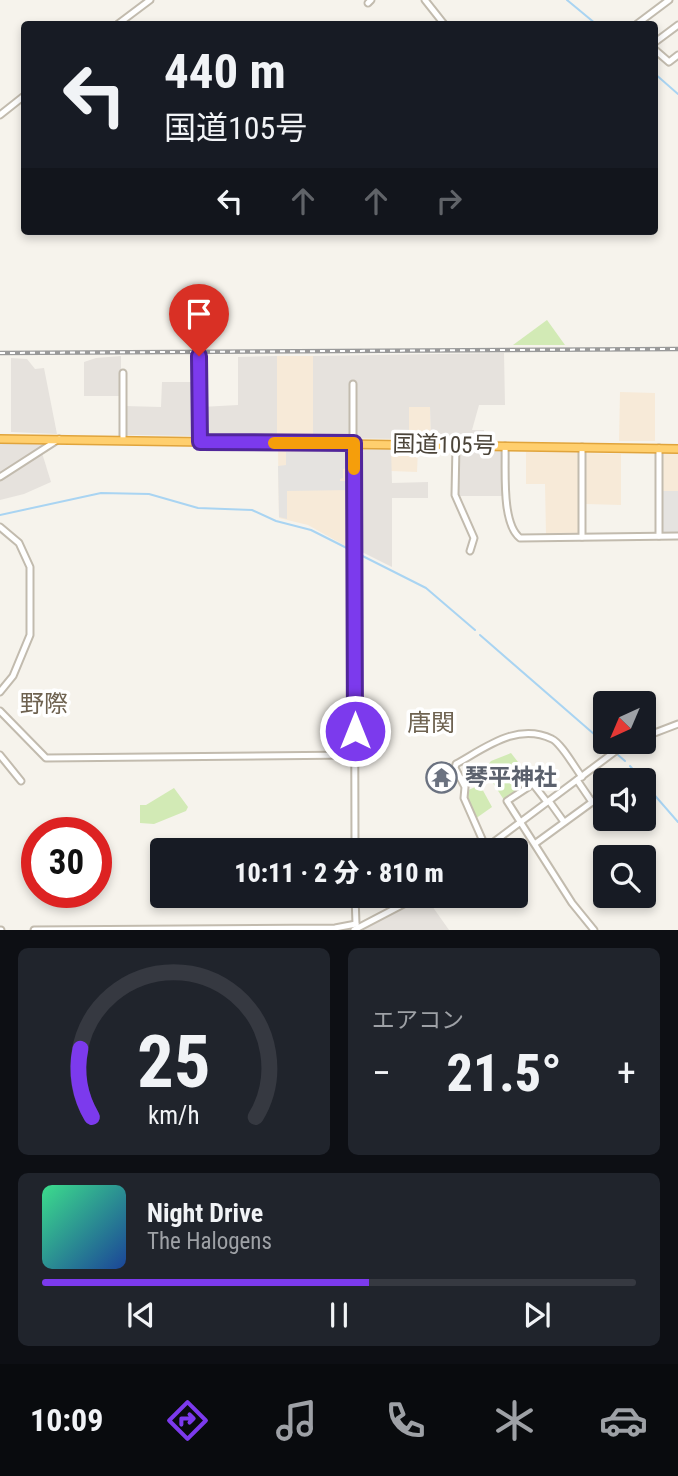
<!DOCTYPE html>
<html lang="ja">
<head>
<meta charset="utf-8">
<style>
	:root { --surface:#171b24; --page:#20242c; --text:#f1f3f6; --muted:#9ea1a6; --line:#363941; --accent:#7c3aed }
	body { margin:0; font-family:"Roboto Condensed","Noto Sans JP",sans-serif; background:var(--page); color:var(--text); height:100vh; display:flex; flex-direction:column; font-size:26px; white-space:nowrap }
	* { box-sizing:border-box; margin:0 }
	p { font-size:23px; color:var(--muted) }
	.icon { flex:none; width:38px; height:38px; fill:none; stroke:currentColor; stroke-width:2; stroke-linecap:round; stroke-linejoin:round }
	.map { position:relative; height:930px; overflow:hidden }
	.details { display:flex; flex-direction:column; gap:18px; padding:18px; background:#0d0f14; flex:1 }
	.details>* { flex:none }
	.banner { position:absolute; left:21px; top:21px; width:637px; height:214px; border-radius:7px; box-shadow:0 4px 10px #0003; background:#171b24; color:var(--text); overflow:hidden }
	.needle { width:46px; rotate:224deg }
	.fabs { position:absolute; left:593px; top:691px; display:grid; gap:14px }
	.fabs a { display:grid; place-items:center; width:63px; height:63px; border-radius:7px; background:var(--surface); box-shadow:0 4px 10px #0003; font-size:35px }
	.speed { position:absolute; left:21px; top:817px; display:flex; gap:14px; font-size:35px; font-weight:700; text-align:center }
	.speed>* { display:grid; place-content:center; width:91px; height:91px; border-radius:50%; background:var(--surface); box-shadow:0 4px 10px #0003; line-height:1 }
	.speed .limit { border:10px solid #d22; background:#fff; color:#111 }
	.pin { position:absolute; display:grid; place-items:center; width:60px; height:60px; color:#fff; margin:-72px -30px; border-radius:50% 50% 50% 0; rotate:-45deg; box-shadow:0 0 7px #0007 }
	.pin .icon { rotate:45deg }
	.me { position:absolute; width:77px; margin:-38px; rotate:0deg; stroke-linejoin:round; filter:drop-shadow(0 0 5px #0008) }
	.turn { display:flex; align-items:center; gap:24px; height:147px; padding:0 28px; font-size:32px }
	.turn .icon { width:91px; height:91px; stroke-width:2.5 }
	.turn b { display:block; font-size:49px; line-height:60px }
	.lanes { display:flex; align-items:center; height:66px; padding:0 28px; background:#0003; justify-content:center; gap:35px; direction:ltr }
	.lanes .off { opacity:.35 }
	.big { font-size:52px; font-weight:800; line-height:1.1 }
	.details .card { flex:1; display:flex; flex-direction:column; justify-content:center; gap:10px; min-width:0; padding:0 24px; border-radius:10px; background:var(--page) }
	.details .dial { align-items:center; gap:0 }
	.dial svg { height:182px; overflow:visible; fill:none; stroke:var(--line); stroke-width:7; stroke-linecap:round; text-anchor:middle }
	.dial text { fill:var(--text); stroke:none }
	.song { display:flex; align-items:center; gap:21px }
	.cover { width:84px; height:84px; border-radius:10px; background:linear-gradient(135deg,hsl(150 70% 55%),hsl(220 70% 35%)) }
	.played { height:7px; border-radius:4px; background:linear-gradient(90deg,var(--accent) 55%,var(--line) 55%) }
	.keys { display:flex; justify-content:space-around; direction:ltr }
	.heat { display:flex; justify-content:space-between; align-items:center; font-size:38px; direction:ltr }
	.details .tiles { flex:1; display:grid; gap:18px; grid-template-columns:1fr 1fr }
	.card:last-child { grid-column:span 2 }
	.trip { position:absolute; left:150px; top:838px; width:378px; height:70px; border-radius:7px; background:var(--surface); box-shadow:0 4px 10px #0003; font-weight:800; line-height:70px; text-align:center }
	.tab-bar { display:flex; height:112px; justify-content:space-around; align-items:center; background:#090b0e; color:var(--muted) }
	.tab-bar .icon { width:49px; height:49px }
	.tab-bar .on { color:var(--accent) }
	.tab-bar b { font-size:32px; color:var(--text) }
	.map>svg:first-child { display:block }
	.commercial { fill:#f7ead8 }
	.industrial { fill:#e6e2dd }
	.green { fill:#d2eab5 }
	.parking { fill:#e5e3e0 }
	.lines { fill:none; stroke-linecap:round; stroke-linejoin:round }
	.stream { stroke:#a9d4f2; stroke-width:2 }
	.minor-casing { stroke:#c2bbae; stroke-width:9 }
	.highway-casing { stroke:#e0a43c; stroke-width:10 }
	.minor { stroke:#fff; stroke-width:5 }
	.highway { stroke:#ffcf6e; stroke-width:7 }
	.rail-casing { stroke:#9a9a9a; stroke-width:4.5 }
	.rail { stroke:#fff; stroke-width:2; stroke-dasharray:5; stroke-linecap:butt }
	.route-casing { stroke:#51269a; stroke-width:18 }
	.route { stroke:#7c3aed; stroke-width:12 }
	.slow { stroke:#f59e0b; stroke-width:12 }
	.labels { text-anchor:middle; dominant-baseline:central; stroke-width:7; stroke-linejoin:round; paint-order:stroke }
	.street-label { font-size:23px; fill:#4b4439; stroke:#fff }
	.worship-label { font-size:23px; font-weight:bold; fill:#5b616d; stroke:#fff; text-anchor:start }
	.neighbourhood-label { font-size:24px; fill:#6e6250; stroke:#fff }
</style>
</head>
<body>
<div class="map">
<svg width="678" height="930" viewBox="0 0 678 930">
	<rect width="100%" height="100%" fill="#f6f3ec"/>
	<g class="commercial">
		<rect x="277" y="356" width="36" height="82"/>
		<polygon points="620,392 655,393 655,441 619,441"/>
		<polygon points="408,407 430,407 431,439 409,439"/>
		<polygon points="278,448 351,448 351,549 308,525 279,518"/>
		<polygon points="391,448 418,449 417,472 391,471"/>
		<polygon points="526,452 579,452 580,534 546,534 545,484 526,484"/>
		<polygon points="586,453 621,454 621,505 586,504"/>
		<rect x="661" y="454" width="17" height="79"/>
	</g>
	<g class="industrial">
		<polygon points="504,353 505,405 479,405 472,430 484,430 484,440 431,439 430,407 409,407 409,439 313,438 313,356"/>
		<polygon points="121,356 121,396 84,396 84,362 96,358"/>
		<polygon points="277,356 277,438 202,435 201,407 238,405 238,357"/>
		<polygon points="11,358 27,359 35,369 44,368 57,434 11,432"/>
		<polygon points="162,382 198,382 198,436 125,435 125,406 161,407"/>
		<polygon points="0,442 51,443 0,475"/>
		<polygon points="355,448 391,448 392,483 428,482 428,498 392,498 392,567 356,549"/>
		<polygon points="458,450 505,450 505,496 457,496"/>
		<polygon points="42,453 51,482 24,494 0,500 0,478"/>
		<polygon points="422,896 425,896 449,930 361,930"/>
	</g>
	<g class="green">
		<polygon points="547,320 565,345 513,345"/>
		<polygon points="511,753 532,780 527,784 520,774 510,781 516,791 504,800 493,783 493,781 500,776 497,770 488,775 484,770 491,761"/>
		<polygon points="480,785 492,807 475,819 466,798 466,791"/>
		<polygon points="174,788 188,807 186,811 154,824 140,823 140,805 146,805"/>
	</g>
	<g class="parking">
		<polygon points="350,451 350,468 343,469 343,478 340,479 340,481 350,481 350,490 287,491 287,519 279,517 278,466 286,465 286,452"/>
		<polygon points="662,491 678,491 678,532 663,532"/>
	</g>
	<g class="lines">
		<g class="stream">
			<polyline points="567,0 596,24"/>
			<polyline points="654,73 678,94"/>
			<polyline points="0,515 101,493 149,494 198,508 252,510 276,521 311,530 426,588 475,630"/>
			<polyline points="480,635 625,761"/>
			<polyline points="630,766 642,780"/>
			<polyline points="644,783 678,822"/>
		</g>
		<defs>
			<g id="minor">
				<polyline points="425,0 444,24"/>
				<polyline points="368,3 371,0"/>
				<polyline points="118,24 150,0"/>
				<polyline points="637,24 669,0"/>
				<polyline points="654,43 678,25"/>
				<polyline points="654,49 669,62 678,55"/>
				<polyline points="0,115 24,96"/>
				<polyline points="199,356 200,442"/>
				<polyline points="123,373 123,440"/>
				<polyline points="353,384 353,443"/>
				<polyline points="354,443 355,850"/>
				<polyline points="456,445 455,495 474,538 470,551"/>
				<path d="M 505,446 C 506,469 501,523 520,538 L 678,536"/>
				<polyline points="659,448 659,536"/>
				<polyline points="0,477 59,439"/>
				<polyline points="0,527 19,543 30,567 30,635 13,676 0,692"/>
				<polyline points="582,537 582,447"/>
				<polyline points="0,711 46,758 355,755"/>
				<polyline points="644,737 678,724"/>
				<polyline points="0,755 21,781"/>
				<polyline points="577,780 592,802"/>
				<polyline points="549,801 564,822"/>
				<polyline points="547,802 533,784 507,801 572,903 594,930"/>
				<polyline points="536,843 606,792"/>
				<path d="M 486,848 L 464,798 L 465,787 L 455,768 L 456,764 C 485,748 517,722 552,739 C 561,743 575,768 582,777"/>
				<polyline points="483,850 617,750 633,742"/>
				<polyline points="355,896 356,924"/>
				<polyline points="0,930 1,930"/>
				<polyline points="34,930 335,928 356,924"/>
				<polyline points="354,930 419,896"/>
			</g>
			<polyline id="highway" points="0,439 678,449"/>
		</defs>
		<use href="#minor" class="minor-casing"/>
		<use href="#highway" class="highway-casing"/>
		<use href="#minor" class="minor"/>
		<use href="#highway" class="highway"/>
		<defs>
			<polyline id="rail" points="0,353 678,349"/>
		</defs>
		<use href="#rail" class="rail-casing"/>
		<use href="#rail" class="rail"/>
	</g>
	<g class="lines">
		<defs>
			<polyline id="route" points="199,356 200,442 354,443 355,731"/>
		</defs>
		<use href="#route" class="route-casing"/>
		<use href="#route" class="route"/>
		<polyline class="slow" points="274,443 354,443 354,469"/>
	</g>
	<defs>
		<symbol id="temple-ring" viewBox="-11 -11 22 22"><circle r="9.5" fill="#fff" stroke="#6b7280" stroke-width="1.5"/><path d="M0-6L5-2H3V0L6.5 2.5H4V6H1.5V3h-3V6H-4V2.5H-6.5L-3 0V-2H-5Z" fill="#6b7280"/></symbol>
	</defs>
	<g fill-rule="evenodd">
		<use href="#temple-ring" x="424" y="760" width="35" height="35"/>
	</g>
	<g class="labels">
		<g class="street-label">
			<text transform="translate(444 445) rotate(1)">国道105号</text>
		</g>
		<g class="worship-label">
			<text x="465" y="777">琴平神社</text>
		</g>
		<g class="neighbourhood-label">
			<text x="44" y="704">野際</text>
			<text x="431" y="723">唐関</text>
		</g>
	</g>
</svg>
<div class="fabs">
<a><svg class="needle" viewBox="-14 -14 28 28"><path d="M0-13l5 13h-10z" fill="#e53935"/><path d="M0 13l5-13h-10z" fill="#9ea1a6"/></svg></a>
<a><svg class="icon" aria-label="sound" viewBox="0 0 24 24"><path d="M4 9h4l5-4v14l-5-4H4zM17 9q2 3 0 6"/></svg></a>
<a><svg class="icon" aria-label="search" viewBox="0 0 24 24"><circle cx="10" cy="10" r="6"/><path d="M15 15l6 6"/></svg></a>
</div>
<div class="speed"><div class="limit">30</div></div>
<div class="pin" style="left:199px;top:356px;background:#d93025"><svg class="icon" aria-label="arrive" viewBox="0 0 24 24"><path d="M6 21V4h12l-3 4 3 4H6"/></svg></div>
<svg class="me" style="left:355px;top:731px" viewBox="-20 -20 40 40"><circle r="17" fill="#7c3aed" stroke="#fff" stroke-width="3"/><path d="M0-11L8 9 0 5-8 9z" fill="#fff"/></svg>
<div class="trip">10:11 · 2 分 · 810 m</div>
<div class="banner">
<div class="turn"><svg class="icon" aria-label="left" viewBox="0 0 24 24"><path d="M17 20v-9H6M10 6l-5 5 5 5"/></svg><div><b>440 m</b>国道105号</div></div>
<div class="lanes"><svg class="icon" aria-label="left" viewBox="0 0 24 24"><path d="M17 20v-9H6M10 6l-5 5 5 5"/></svg><svg class="icon off" aria-label="ahead" viewBox="0 0 24 24"><path d="M12 20V5M6 11l6-6 6 6"/></svg><svg class="icon off" aria-label="ahead" viewBox="0 0 24 24"><path d="M12 20V5M6 11l6-6 6 6"/></svg><svg class="icon off" aria-label="right" viewBox="0 0 24 24"><path d="M7 20v-9h11M14 6l5 5-5 5"/></svg></div>
</div>
</div>
<section class="details">
<div class="tiles">
<div class="card dial"><svg viewBox="0 0 100 80">
<path d="M14 69A42 42 0 1 1 86 69"/>
<path d="M14 69A42 42 0 0 1 9 39" stroke="#7c3aed"/>
<text x="50" y="56" font-size="32" font-weight="700">25</text>
<text x="50" y="72" font-size="11">km/h</text>
</svg></div>
<div class="card"><p>エアコン</p>
<div class="heat"><a>−</a><b class="big">21.5°</b><a>+</a></div>
</div>
<div class="card">
<div class="song"><i class="cover"></i><div><b>Night Drive</b><p>The Halogens</p></div></div>
<div class="played"></div>
<div class="keys"><svg class="icon" aria-label="previous" viewBox="0 0 24 24"><path d="M18 5L8 12l10 7zM5 5v14"/></svg><svg class="icon" aria-label="pause" viewBox="0 0 24 24"><path d="M8 5v14M16 5v14"/></svg><svg class="icon" aria-label="next" viewBox="0 0 24 24"><path d="M6 5l10 7-10 7zM19 5v14"/></svg></div>
</div>
</div>
</section>
<nav class="tab-bar">
<b>10:09</b>
<svg class="icon on" aria-label="directions" viewBox="0 0 24 24"><path d="M12 3l9 9-9 9-9-9zM9 14v-3h6M13 9l2 2-2 2"/></svg>
<svg class="icon" aria-label="music" viewBox="0 0 24 24"><path d="M9 18V5l10-2v13"/><circle cx="6" cy="18" r="3"/><circle cx="16" cy="16" r="3"/></svg>
<svg class="icon" aria-label="phone" viewBox="0 0 24 24"><path d="M5 4h4l2 5-3 2q2 4 5 5l2-3 5 2v4C11 20 4 13 5 4z"/></svg>
<svg class="icon" aria-label="climate" viewBox="0 0 24 24"><path d="M12 3v18M4 7l16 10M4 17L20 7"/></svg>
<svg class="icon" aria-label="car" viewBox="0 0 24 24"><path d="M5 17H2v-5l4-1 3-4h7l3 4 3 1v5h-3M9 17h6M6 11h13"/><circle cx="7" cy="17" r="2"/><circle cx="17" cy="17" r="2"/></svg>
</nav>
</body>
</html>
